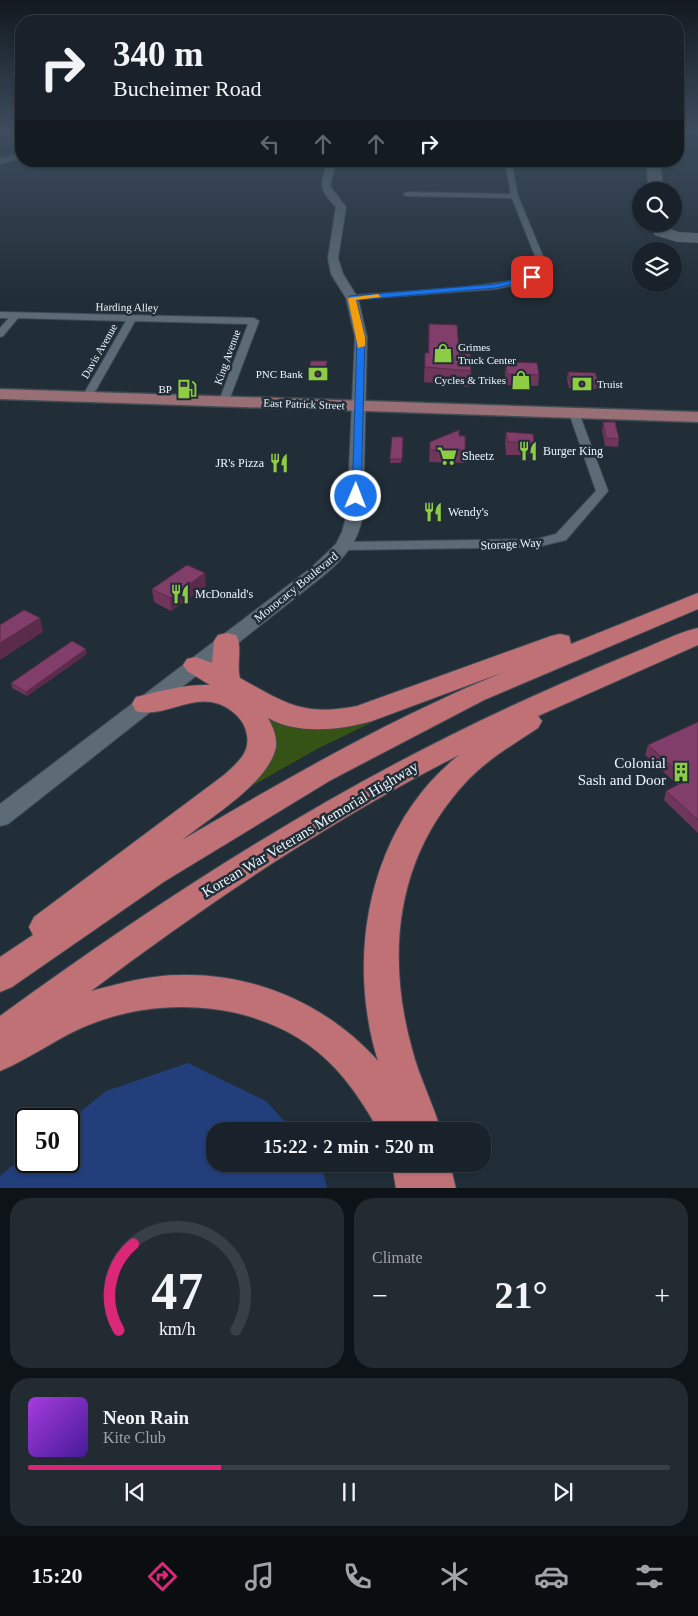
<!DOCTYPE html>
<html lang="en">
<head>
<meta charset="utf-8">
<style>
	:root { --surface:#19222a; --page:#222a32; --text:#f1f3f6; --muted:#9fa4a8; --line:#373f47; --accent:#db2777 }
	body { margin:0; font-family:"Times New Roman",serif; background:var(--page); color:var(--text); height:100vh; display:flex; flex-direction:column; font-size:19px; white-space:nowrap }
	* { box-sizing:border-box; margin:0 }
	p { font-size:16px; color:var(--muted) }
	.icon { flex:none; width:28px; height:28px; fill:none; stroke:currentColor; stroke-width:2; stroke-linecap:round; stroke-linejoin:round }
	.map { position:relative; height:1188px; overflow:hidden }
	.drawer { display:flex; flex-direction:column; gap:10px; padding:10px; background:#0e1317; flex:1 }
	.drawer>* { flex:none }
	.banner { position:absolute; left:15px; top:15px; width:669px; height:152px; border-radius:20px; box-shadow:0 1px 4px #0004,0 0 0 1px var(--line); background:#19222a; color:var(--text); overflow:hidden }
	.fabs { position:absolute; left:632px; top:182px; display:grid; gap:10px }
	.fabs a { display:grid; place-items:center; width:50px; height:50px; border-radius:50%; background:var(--surface); box-shadow:0 1px 4px #0004,0 0 0 1px var(--line); font-size:25px }
	.speed { position:absolute; left:15px; top:1108px; display:flex; gap:10px; font-size:25px; font-weight:700; text-align:center }
	.speed>* { display:grid; place-content:center; width:65px; height:65px; border-radius:50%; background:var(--surface); box-shadow:0 1px 4px #0004,0 0 0 1px var(--line); line-height:1 }
	.speed .limit { border:2px solid #111; border-radius:8px; background:#fff; color:#111 }
	.pin { position:absolute; display:grid; place-items:center; width:42px; height:42px; color:#fff; margin:-21px; border-radius:10px; box-shadow:0 2px 8px #0006 }
	.me { position:absolute; width:55px; margin:-28px; rotate:1deg; stroke-linejoin:round; filter:drop-shadow(0 0 4px #0008) }
	.turn { display:flex; align-items:center; gap:18px; height:105px; padding:0 15px; font-size:22px }
	.turn .icon { width:65px; height:65px; stroke-width:2.5 }
	.turn b { display:block; font-size:35px; line-height:42px }
	.lanes { display:flex; align-items:center; height:48px; padding:0 15px; background:#0003; justify-content:center; gap:25px; direction:ltr }
	.lanes .off { opacity:.35 }
	.big { font-size:38px; font-weight:700; line-height:1.1 }
	.drawer .card { flex:1; display:flex; flex-direction:column; justify-content:center; gap:8px; min-width:0; padding:0 18px; border-radius:20px; background:var(--page) }
	.drawer .dial { align-items:center; gap:0 }
	.dial svg { height:130px; overflow:visible; fill:none; stroke:var(--line); stroke-width:7; stroke-linecap:round; text-anchor:middle }
	.dial text { fill:var(--text); stroke:none }
	.song { display:flex; align-items:center; gap:15px }
	.cover { width:60px; height:60px; border-radius:8px; background:linear-gradient(135deg,hsl(280 70% 55%),hsl(260 70% 35%)) }
	.played { height:5px; border-radius:2px; background:linear-gradient(90deg,var(--accent) 30%,var(--line) 30%) }
	.keys { display:flex; justify-content:space-around; direction:ltr }
	.heat { display:flex; justify-content:space-between; align-items:center; font-size:28px; direction:ltr }
	.drawer .tiles { flex:1; display:grid; gap:10px; grid-template-columns:1fr 1fr }
	.card:last-child { grid-column:span 2 }
	.trip { position:absolute; left:206px; top:1122px; width:285px; height:50px; border-radius:20px; background:var(--surface); box-shadow:0 1px 4px #0004,0 0 0 1px var(--line); font-weight:700; line-height:50px; text-align:center }
	.menu { display:flex; height:80px; justify-content:space-around; align-items:center; background:#0a0e11; color:var(--muted) }
	.menu .icon { width:35px; height:35px }
	.menu .active { color:var(--accent) }
	.menu b { font-size:22px; color:var(--text) }
	.map>svg:first-child { display:block }
	.green { fill:#365316 }
	.water { fill:#223e7b }
	.lines { fill:none; stroke-linecap:round; stroke-linejoin:round }
	.taxiway { fill:#606c74; fill-rule:evenodd }
	.street-casing { stroke:#404c54; stroke-width:2 }
	.secondary-casing { stroke:#404c54; stroke-width:2 }
	.primary-casing { stroke:#404c54; stroke-width:3 }
	.highway-casing { stroke:#404c54; stroke-width:2 }
	.street { fill:#5c6b76; fill-rule:evenodd }
	.secondary { fill:#5c6b76; fill-rule:evenodd }
	.primary { fill:#986f75; fill-rule:evenodd }
	.highway { fill:#c07175; fill-rule:evenodd }
	.wall { fill:#6f355b }
	.shaded-wall { fill:#5a2b4a }
	.building { fill:#813e6a; stroke:#5a2b4a }
	.route { fill:#1a73e8; stroke:#114b97 }
	.slow { fill:#f59e0b }
	.labels { text-anchor:middle; dominant-baseline:central; stroke-width:5; stroke-linejoin:round; paint-order:stroke }
	.far-street-label { font-size:11px; fill:#edf5fc; stroke:#212e38 }
	.far-poi-label { font-size:11px; fill:#edf5fc; stroke:#212e38; text-anchor:end }
	.poi-label { font-size:12px; fill:#edf5fc; stroke:#212e38; text-anchor:start }
	.street-label { font-size:12px; fill:#edf5fc; stroke:#212e38 }
	.near-poi-label { font-size:15px; fill:#edf5fc; stroke:#212e38; text-anchor:end }
	.near-street-label { font-size:15px; fill:#edf5fc; stroke:#212e38 }
</style>
</head>
<body>
<div class="map">
<svg width="698" height="1189" viewBox="0 0 698 1189">
	<rect width="100%" height="100%" fill="#212e38"/>
	<polygon class="green" points="420,699 317,749 206,812 240,787 264,714 286,720"/>
	<polygon class="water" points="188,1063 266,1101 293,1131 215,1131 215,1164 321,1164 327,1188 0,1188 0,1176 26,1155 26,1161 69,1161 69,1121 106,1091"/>
	<g class="lines">
		<g class="taxiway">
			<polygon points="646,161 660,161 664,191 648,191"/>
			<polygon points="652,224 668,224 668,228 679,232 698,233 698,243 677,242 654,235"/>
		</g>
		<defs>
			<g id="street">
				<polygon points="0,131 21,131 21,135 0,133"/>
				<polygon points="73,161 83,161 74,165 71,163"/>
				<path d="M 505,161 L 511,161 L 518,196 L 547,266 L 542,276 L 529,282 L 496,289 L 349,300 L 348,298 L 352,295 C 381,293 519,287 535,273 C 536,272 538,267 539,266 L 512,198 L 406,196 L 403,194 L 406,192 L 511,194 Z"/>
				<polygon points="0,312 254,318 259,321 228,403 220,403 219,401 248,324 135,321 92,397 87,400 82,397 126,321 18,318 3,336 0,337 0,328 9,318 0,318"/>
				<polygon points="574,410 579,413 608,491 566,540 537,547 345,550 339,546 345,542 537,539 556,534 596,491 569,413"/>
			</g>
			<g id="secondary">
				<polygon points="21,153 21,158 0,164 0,158"/>
				<path d="M 328,161 L 336,161 L 330,186 L 346,207 L 338,258 L 343,274 L 358,298 L 367,337 L 363,514 C 359,541 344,559 323,576 L 8,824 L 0,826 L 0,804 L 311,568 L 336,544 L 342,532 L 347,514 L 355,337 L 346,298 L 331,274 L 328,258 L 336,207 C 318,188 320,186 328,161 Z"/>
			</g>
			<polygon id="primary" points="0,389 698,412 698,422 0,399"/>
			<g id="highway">
				<path d="M 698,593 L 698,609 L 484,700 L 331,780 L 165,881 L 12,987 L 0,992 L 0,957 L 33,935 L 29,927 L 34,917 L 224,775 C 238,762 252,752 246,731 C 244,723 239,717 233,712 C 199,685 168,720 136,711 L 132,704 L 136,697 C 161,691 185,684 210,685 L 187,671 L 183,665 L 187,659 L 196,657 L 212,663 L 214,641 L 218,635 L 227,633 L 236,635 C 243,647 236,665 240,678 C 285,703 303,717 357,706 L 551,636 L 560,634 L 569,636 L 571,644 ZM 504,672 C 391,718 286,779 182,840 C 209,818 269,783 276,747 C 277,736 273,727 268,718 C 298,735 340,730 372,721 Z"/>
				<path d="M 698,628 L 698,645 L 538,716 L 542,721 L 538,728 C 514,744 488,759 468,780 C 397,854 385,952 412,1049 C 419,1077 433,1103 441,1131 L 379,1131 C 366,1108 352,1086 334,1067 C 274,1003 169,993 91,1024 C 59,1036 32,1058 0,1071 L 0,1016 C 170,892 345,780 538,694 C 571,679 604,665 638,651 C 658,643 677,633 698,628 ZM 459,755 C 369,826 345,956 378,1061 C 329,1006 256,973 181,975 C 150,975 121,983 91,991 C 208,903 329,821 459,755 Z"/>
				<polygon points="392,1164 450,1164 456,1189 396,1189"/>
			</g>
		</defs>
		<use href="#street" class="street-casing"/>
		<use href="#secondary" class="secondary-casing"/>
		<use href="#primary" class="primary-casing"/>
		<use href="#highway" class="highway-casing"/>
		<use href="#street" class="street"/>
		<use href="#secondary" class="secondary"/>
		<use href="#primary" class="primary"/>
		<use href="#highway" class="highway"/>
	</g>
	<g class="wall">
		<polygon points="429,324 459,354 471,371 470,387 424,382 425,353 428,353"/>
		<polygon points="327,361 327,369 325,379 310,379 309,371"/>
		<polygon points="506,362 539,375 538,386 506,385 505,373"/>
		<polygon points="568,372 598,381 597,389 569,388 567,379"/>
		<polygon points="196,385 193,393 179,393 179,389"/>
		<polygon points="603,422 619,439 618,447 605,446 602,430"/>
		<polygon points="506,432 534,443 533,455 506,455 505,444"/>
		<polygon points="459,436 465,450 464,463 429,462 430,442"/>
		<polygon points="392,437 403,437 401,463 390,463"/>
		<polygon points="206,586 171,611 154,602 152,589"/>
		<polygon points="87,654 27,696 12,688 11,683"/>
		<polygon points="698,722 698,833 664,800 666,791 678,785 645,755 648,745"/>
	</g>
	<g class="shaded-wall">
		<polygon points="327,361 327,369 325,379 325,371"/>
		<polygon points="195,381 196,385 193,393 192,390"/>
		<polygon points="205,573 206,586 171,611 170,598"/>
		<polygon points="40,618 43,632 0,660 0,643"/>
		<polygon points="86,649 87,654 27,696 26,692"/>
	</g>
	<g class="building">
		<polygon points="429,324 457,325 459,354 470,354 471,371 425,367 425,353 429,353"/>
		<polygon points="311,361 327,361 325,371 309,371"/>
		<polygon points="506,362 537,363 539,375 507,374"/>
		<polygon points="568,372 595,373 598,381 570,381"/>
		<polygon points="182,381 195,381 192,390 179,389"/>
		<polygon points="603,422 615,422 619,439 606,438"/>
		<polygon points="459,430 459,436 465,436 465,450 430,450 430,442"/>
		<polygon points="506,432 533,434 534,443 508,442"/>
		<polygon points="392,437 403,437 402,459 390,459"/>
		<polygon points="187,565 205,573 170,598 152,589"/>
		<polygon points="24,610 40,618 0,643 0,625"/>
		<polygon points="72,641 86,649 26,692 11,683"/>
		<polygon points="698,722 698,820 666,791 687,780 648,745"/>
	</g>
	<linearGradient id="sky" x2="0" y2="1"><stop stop-color="#12191f"/><stop offset="0.44" stop-color="#3d4c5e"/><stop offset="1" stop-color="#3d4c5e" stop-opacity="0"/></linearGradient>
	<rect width="698" height="297" fill="url(#sky)"/>
	<polygon class="route" points="532,275 534,279 496,288 356,300 365,337 361,496 352,498 357,337 349,296 496,284"/>
	<polygon class="slow" points="378,294 381,297 356,300 365,337 365,346 358,348 348,298"/>
	<defs>
		<symbol id="shop-bare" viewBox="-9 -9 18 18"><path d="M-5-2.5h2.3a2.7 3.5 0 0 1 5.4 0H5L5.5 6h-11ZM-1.5-2.5h3a1.5 2.3 0 0 0-3 0Z" fill="#8ecd43" stroke="#212e38" stroke-width="2.5" paint-order="stroke"/></symbol>
		<symbol id="bank-bare" viewBox="-9 -9 18 18"><path d="M-6-4H6V4H-6ZM0-2.3a2.3 2.3 0 1 0 0 4.6a2.3 2.3 0 1 0 0-4.6Z" fill="#8ecd43" stroke="#212e38" stroke-width="2.5" paint-order="stroke"/></symbol>
		<symbol id="fuel-bare" viewBox="-9 -9 18 18"><path d="M-5.5-6h7V0h2V4h1.3V-2.5L3-4.5l.8-.8L6-3V5H2.5V1h-1V6h-7ZM-4.2-4.7v3.2H.2V-4.7Z" fill="#8ecd43" stroke="#212e38" stroke-width="2.5" paint-order="stroke"/></symbol>
		<symbol id="restaurant-bare" viewBox="-9 -9 18 18"><path d="M-5-6h1v4h1v-4h1v4h1v-4h1v5L-1.5 .5V6h-2V.5L-5-1ZM5-6V6H3V1.5H1.5Q1.5-4 5-6Z" fill="#8ecd43" stroke="#212e38" stroke-width="2.5" paint-order="stroke"/></symbol>
		<symbol id="supermarket-bare" viewBox="-9 -9 18 18"><path d="M-6-5.5h2.5l.6 2H6L4.5 2H-2.5L-4.4-4H-6ZM-1.5 3.2a1.3 1.3 0 1 0 .1 0ZM3 3.2a1.3 1.3 0 1 0 .1 0Z" fill="#8ecd43" stroke="#212e38" stroke-width="2.5" paint-order="stroke"/></symbol>
		<symbol id="building-bare" viewBox="-9 -9 18 18"><path d="M-4-6H4V6H1V3H-1V6H-4ZM-2.5-4.3h1.7v1.8h-1.7ZM.8-4.3h1.7v1.8H.8ZM-2.5-1h1.7V.8h-1.7ZM.8-1h1.7V.8H.8Z" fill="#8ecd43" stroke="#212e38" stroke-width="2.5" paint-order="stroke"/></symbol>
	</defs>
	<g fill-rule="evenodd">
		<use href="#shop-bare" x="429" y="339" width="28" height="28"/>
		<use href="#bank-bare" x="304" y="360" width="28" height="28"/>
		<use href="#shop-bare" x="507" y="366" width="28" height="28"/>
		<use href="#bank-bare" x="568" y="370" width="28" height="28"/>
		<use href="#fuel-bare" x="173" y="375" width="28" height="28"/>
		<use href="#restaurant-bare" x="514" y="437" width="28" height="28"/>
		<use href="#supermarket-bare" x="433" y="442" width="28" height="28"/>
		<use href="#restaurant-bare" x="265" y="449" width="28" height="28"/>
		<use href="#restaurant-bare" x="419" y="498" width="28" height="28"/>
		<use href="#restaurant-bare" x="166" y="580" width="28" height="28"/>
		<use href="#building-bare" x="667" y="758" width="28" height="28"/>
	</g>
	<g class="labels">
		<g class="far-street-label">
			<text transform="translate(127 307) rotate(1)">Harding Alley</text>
			<text transform="translate(99 351) rotate(-60)">Davis Avenue</text>
			<text transform="translate(227 357) rotate(-70)">King Avenue</text>
			<text transform="translate(304 404) rotate(2)">East Patrick Street</text>
		</g>
		<g class="far-poi-label">
			<text x="458" y="347" text-anchor="start">Grimes<tspan x="458" dy="13">Truck Center</tspan></text>
			<text x="303" y="374">PNC Bank</text>
			<text x="506" y="380">Cycles &amp; Trikes</text>
			<text x="597" y="384" text-anchor="start">Truist</text>
			<text x="172" y="389">BP</text>
		</g>
		<g class="poi-label">
			<text x="543" y="451">Burger King</text>
			<text x="462" y="456">Sheetz</text>
			<text x="264" y="463" text-anchor="end">JR's Pizza</text>
			<text x="448" y="512">Wendy's</text>
			<text x="195" y="594">McDonald's</text>
		</g>
		<g class="street-label">
			<text transform="translate(511 544) rotate(-3)">Storage Way</text>
			<text transform="translate(296 587) rotate(-39)">Monocacy Boulevard</text>
		</g>
		<g class="near-poi-label">
			<text x="666" y="763">Colonial<tspan x="666" dy="17">Sash and Door</tspan></text>
		</g>
		<g class="near-street-label">
			<text transform="translate(310 829) rotate(-31)">Korean War Veterans Memorial Highway</text>
		</g>
	</g>
</svg>
<div class="fabs">
<a><svg class="icon" aria-label="search" viewBox="0 0 24 24"><circle cx="10" cy="10" r="6"/><path d="M15 15l6 6"/></svg></a>
<a><svg class="icon" aria-label="layers" viewBox="0 0 24 24"><path d="M12 4l9 5-9 5-9-5zM3 14l9 5 9-5"/></svg></a>
</div>
<div class="speed"><div class="limit">50</div></div>
<div class="pin" style="left:532px;top:277px;background:#d93025"><svg class="icon" aria-label="arrive" viewBox="0 0 24 24"><path d="M6 21V4h12l-3 4 3 4H6"/></svg></div>
<svg class="me" style="left:356px;top:496px" viewBox="-20 -20 40 40"><circle r="17" fill="#1a73e8" stroke="#fff" stroke-width="3"/><path d="M0-11L8 9 0 5-8 9z" fill="#fff"/></svg>
<div class="trip">15:22 · 2 min · 520 m</div>
<div class="banner">
<div class="turn"><svg class="icon" aria-label="right" viewBox="0 0 24 24"><path d="M7 20v-9h11M14 6l5 5-5 5"/></svg><div><b>340 m</b>Bucheimer Road</div></div>
<div class="lanes"><svg class="icon off" aria-label="left" viewBox="0 0 24 24"><path d="M17 20v-9H6M10 6l-5 5 5 5"/></svg><svg class="icon off" aria-label="ahead" viewBox="0 0 24 24"><path d="M12 20V5M6 11l6-6 6 6"/></svg><svg class="icon off" aria-label="ahead" viewBox="0 0 24 24"><path d="M12 20V5M6 11l6-6 6 6"/></svg><svg class="icon" aria-label="right" viewBox="0 0 24 24"><path d="M7 20v-9h11M14 6l5 5-5 5"/></svg></div>
</div>
</div>
<section class="drawer">
<div class="tiles">
<div class="card dial"><svg viewBox="0 0 100 80">
<path d="M14 69A42 42 0 1 1 86 69"/>
<path d="M14 69A42 42 0 0 1 23 16" stroke="#db2777"/>
<text x="50" y="56" font-size="32" font-weight="700">47</text>
<text x="50" y="72" font-size="11">km/h</text>
</svg></div>
<div class="card"><p>Climate</p>
<div class="heat"><a>−</a><b class="big">21°</b><a>+</a></div>
</div>
<div class="card">
<div class="song"><i class="cover"></i><div><b>Neon Rain</b><p>Kite Club</p></div></div>
<div class="played"></div>
<div class="keys"><svg class="icon" aria-label="previous" viewBox="0 0 24 24"><path d="M18 5L8 12l10 7zM5 5v14"/></svg><svg class="icon" aria-label="pause" viewBox="0 0 24 24"><path d="M8 5v14M16 5v14"/></svg><svg class="icon" aria-label="next" viewBox="0 0 24 24"><path d="M6 5l10 7-10 7zM19 5v14"/></svg></div>
</div>
</div>
</section>
<nav class="menu">
<b>15:20</b>
<svg class="icon active" aria-label="directions" viewBox="0 0 24 24"><path d="M12 3l9 9-9 9-9-9zM9 14v-3h6M13 9l2 2-2 2"/></svg>
<svg class="icon" aria-label="music" viewBox="0 0 24 24"><path d="M9 18V5l10-2v13"/><circle cx="6" cy="18" r="3"/><circle cx="16" cy="16" r="3"/></svg>
<svg class="icon" aria-label="phone" viewBox="0 0 24 24"><path d="M5 4h4l2 5-3 2q2 4 5 5l2-3 5 2v4C11 20 4 13 5 4z"/></svg>
<svg class="icon" aria-label="climate" viewBox="0 0 24 24"><path d="M12 3v18M4 7l16 10M4 17L20 7"/></svg>
<svg class="icon" aria-label="car" viewBox="0 0 24 24"><path d="M5 17H2v-5l4-1 3-4h7l3 4 3 1v5h-3M9 17h6M6 11h13"/><circle cx="7" cy="17" r="2"/><circle cx="17" cy="17" r="2"/></svg>
<svg class="icon" aria-label="filters" viewBox="0 0 24 24"><path d="M4 7h16M4 17h16"/><circle cx="9" cy="7" r="2"/><circle cx="15" cy="17" r="2"/></svg>
</nav>
</body>
</html>
